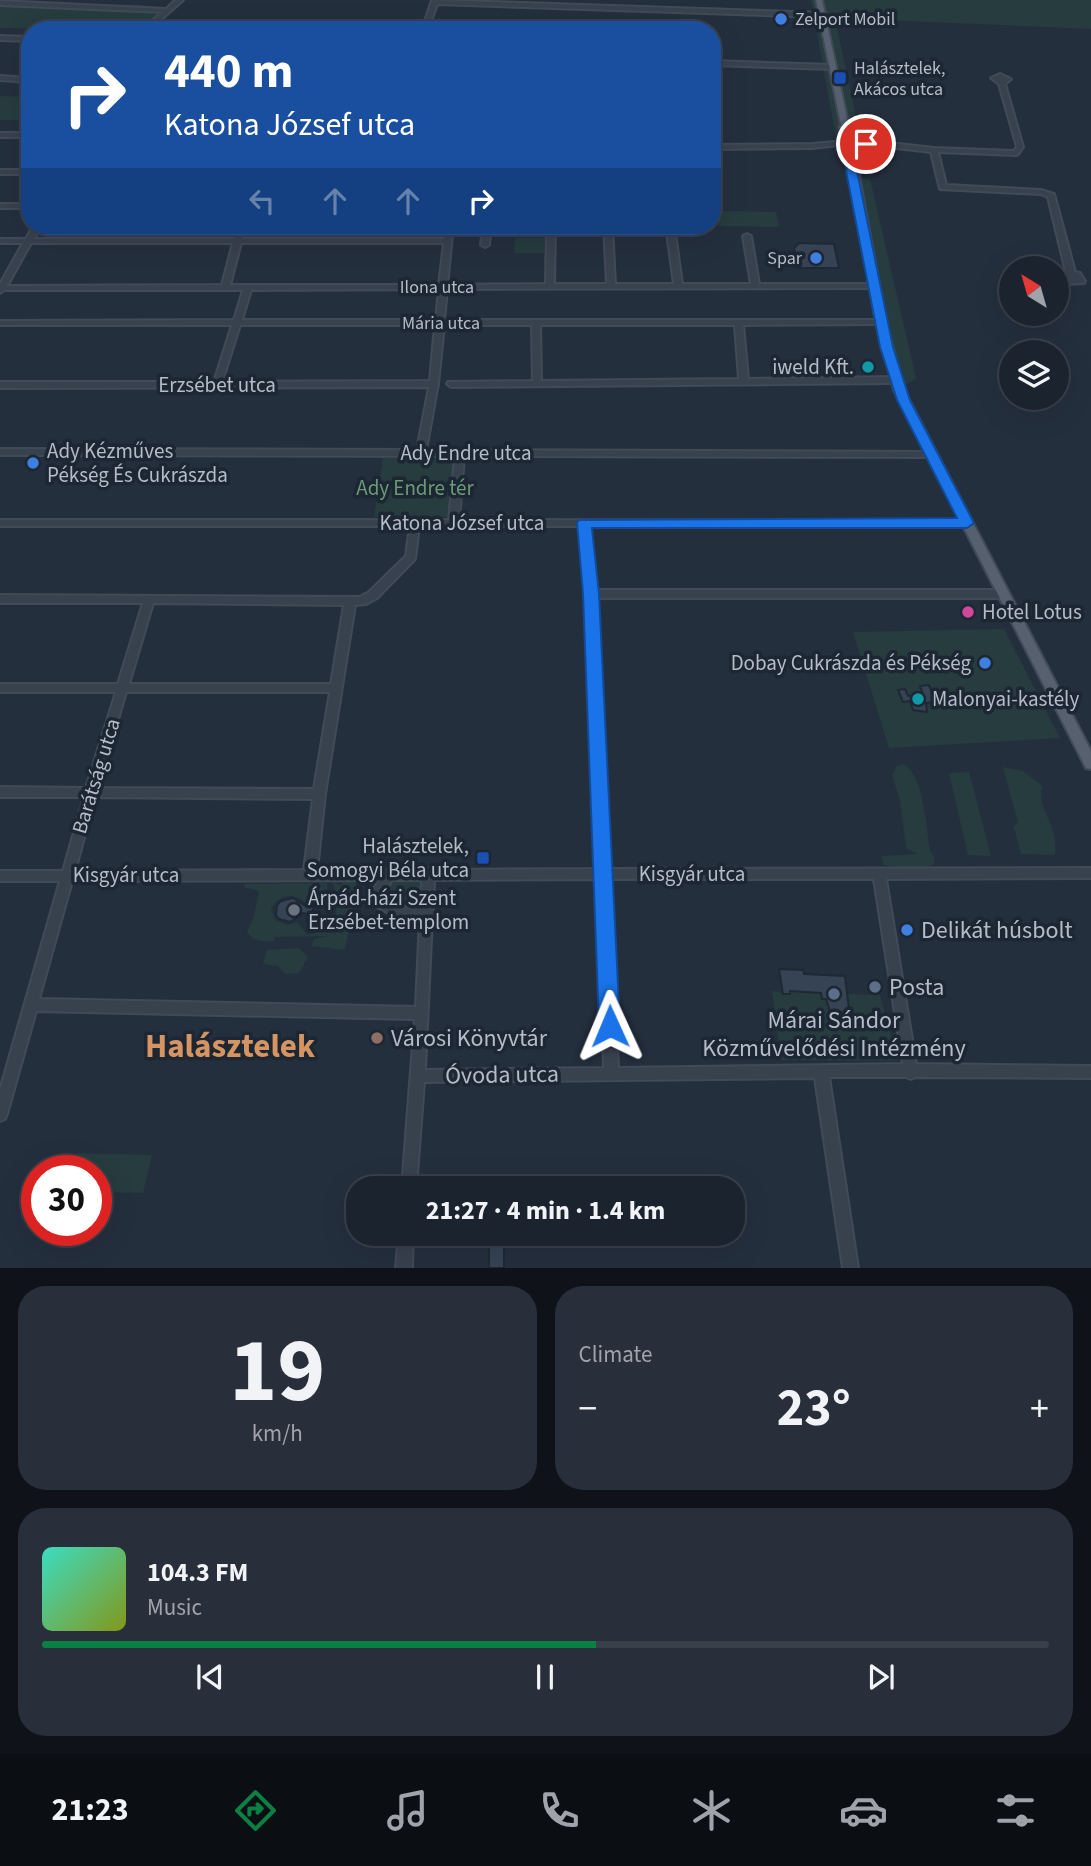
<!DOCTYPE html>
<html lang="en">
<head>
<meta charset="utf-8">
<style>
	:root { --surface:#1b232e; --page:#282f3a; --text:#f1f3f6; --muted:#a0a4aa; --line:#39404a; --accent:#0b8043 }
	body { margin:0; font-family:"Source Sans 3",sans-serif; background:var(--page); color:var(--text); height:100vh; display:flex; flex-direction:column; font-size:26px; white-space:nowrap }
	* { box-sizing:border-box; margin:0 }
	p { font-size:23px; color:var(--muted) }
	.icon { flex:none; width:38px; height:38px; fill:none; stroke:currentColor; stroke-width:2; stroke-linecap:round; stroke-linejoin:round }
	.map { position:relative; height:1268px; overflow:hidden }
	.side { display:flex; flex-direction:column; gap:18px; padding:18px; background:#0f1319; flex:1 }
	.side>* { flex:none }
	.hud { position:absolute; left:21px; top:21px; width:700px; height:214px; border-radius:28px; box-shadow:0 7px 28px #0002,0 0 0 2px var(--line); background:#1a4fa0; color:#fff; overflow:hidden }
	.needle { width:46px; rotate:323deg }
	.buttons { position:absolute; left:999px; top:256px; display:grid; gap:14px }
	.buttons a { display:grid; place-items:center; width:70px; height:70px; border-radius:50%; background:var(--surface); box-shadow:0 7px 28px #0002,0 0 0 2px var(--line); font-size:35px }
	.speed { position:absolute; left:21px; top:1155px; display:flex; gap:14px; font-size:35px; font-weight:700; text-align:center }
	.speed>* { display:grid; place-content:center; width:91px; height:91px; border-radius:50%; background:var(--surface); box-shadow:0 7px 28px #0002,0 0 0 2px var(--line); line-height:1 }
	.speed .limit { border:10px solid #d22; background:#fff; color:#111 }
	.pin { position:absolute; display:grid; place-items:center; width:60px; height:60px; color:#fff; margin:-30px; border:4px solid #fff; border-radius:50%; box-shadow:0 2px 7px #0007 }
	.me { position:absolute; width:77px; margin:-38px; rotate:359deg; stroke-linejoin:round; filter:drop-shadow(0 0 5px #0008) }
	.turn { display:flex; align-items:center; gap:24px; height:147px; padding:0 28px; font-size:32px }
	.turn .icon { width:91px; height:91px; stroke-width:2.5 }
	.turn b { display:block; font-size:49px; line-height:60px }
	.lanes { display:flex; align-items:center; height:66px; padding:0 28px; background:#0003; justify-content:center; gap:35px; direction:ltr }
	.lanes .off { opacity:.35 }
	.big { font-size:52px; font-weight:700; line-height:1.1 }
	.side .card { flex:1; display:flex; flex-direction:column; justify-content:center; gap:10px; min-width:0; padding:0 24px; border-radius:28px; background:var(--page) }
	.side .dial { align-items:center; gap:0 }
	.dial b { font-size:91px; line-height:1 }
	.song { display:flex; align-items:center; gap:21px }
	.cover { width:84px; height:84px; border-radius:10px; background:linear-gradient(135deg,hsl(170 70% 55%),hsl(70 70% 35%)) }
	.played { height:7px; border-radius:4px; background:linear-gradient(90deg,var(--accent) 55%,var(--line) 55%) }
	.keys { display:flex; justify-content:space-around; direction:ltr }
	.heat { display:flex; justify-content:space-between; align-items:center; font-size:38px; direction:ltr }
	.side .tiles { flex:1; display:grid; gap:18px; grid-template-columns:1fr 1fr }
	.card:last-child { grid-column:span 2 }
	.trip { position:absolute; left:346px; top:1176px; width:399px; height:70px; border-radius:28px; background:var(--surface); box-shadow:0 7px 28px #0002,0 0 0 2px var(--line); font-weight:700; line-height:70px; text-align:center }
	.tab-bar { display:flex; height:112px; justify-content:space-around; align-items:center; background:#0b0e12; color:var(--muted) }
	.tab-bar .icon { width:49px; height:49px }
	.tab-bar .on { color:var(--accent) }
	.tab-bar b { font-size:32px; color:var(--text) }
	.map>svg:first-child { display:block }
	.green { fill:#263c3f }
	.building { fill:#364354; stroke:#1f2835; stroke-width:2 }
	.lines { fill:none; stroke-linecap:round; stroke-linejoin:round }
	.minor-casing { stroke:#414a57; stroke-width:4 }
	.major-casing { stroke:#414a57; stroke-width:4 }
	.minor { fill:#38414e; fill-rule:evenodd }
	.major { fill:#56606e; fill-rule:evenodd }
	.route { fill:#1a73e8; stroke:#114b97; stroke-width:2 }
	.shop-dot { fill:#3f7fe0; stroke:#1d2633; stroke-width:2.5 }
	.transit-dot { fill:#1a4fb4; stroke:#1d2633; stroke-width:2.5 }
	.culture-dot { fill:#0f9aa8; stroke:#1d2633; stroke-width:2.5 }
	.hotel-dot { fill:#d1479c; stroke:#1d2633; stroke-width:2.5 }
	.worship-dot { fill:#6b7280; stroke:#1d2633; stroke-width:2.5 }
	.service-dot { fill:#5c6f8a; stroke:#1d2633; stroke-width:2.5 }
	.education-dot { fill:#8d6e63; stroke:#1d2633; stroke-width:2.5 }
	.labels { text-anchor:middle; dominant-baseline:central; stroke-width:7; stroke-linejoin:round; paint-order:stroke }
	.far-poi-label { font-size:18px; fill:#b4bcc9; stroke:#1d2633; text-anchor:start }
	.far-street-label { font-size:18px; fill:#b4bcc9; stroke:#1d2633 }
	.poi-label { font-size:21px; fill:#b4bcc9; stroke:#1d2633; text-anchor:start }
	.street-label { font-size:21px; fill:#b4bcc9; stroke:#1d2633 }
	.park-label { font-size:21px; fill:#6b9a76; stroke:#1d2633 }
	.near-poi-label { font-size:24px; fill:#b4bcc9; stroke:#1d2633; text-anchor:start }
	.near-street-label { font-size:24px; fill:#b4bcc9; stroke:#1d2633 }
	.near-district-label { font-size:33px; font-weight:bold; fill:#d59563; stroke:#1d2633 }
</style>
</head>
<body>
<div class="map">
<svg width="1091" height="1268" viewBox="0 0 1091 1268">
	<rect width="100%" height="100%" fill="#242f3e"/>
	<g class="green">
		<polygon points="811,0 1091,0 1091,29 835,18 860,136 836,137"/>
		<polygon points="0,2 139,5 172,9 149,30 0,28"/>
		<polygon points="0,96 30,97 30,108 25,114 30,115 30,120 0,120"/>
		<polygon points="856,177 870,179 916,378 907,384 901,377"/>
		<polygon points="717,211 776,212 779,227 719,226"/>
		<polygon points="132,226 183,226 179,239 128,239"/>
		<polygon points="515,238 544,238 544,253 514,253"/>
		<polygon points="383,458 450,458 455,461 450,517 374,517"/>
		<polygon points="1004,629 1060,738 889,748 853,632"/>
		<path d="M 904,764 C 924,776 926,828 930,850 L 934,857 L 934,864 C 918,872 901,868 884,865 L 881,856 L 918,854 L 906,848 L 900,800 L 892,775 L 897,766 Z"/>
		<path d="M 1003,767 L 1023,771 L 1042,786 C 1037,813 1059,823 1055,855 L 1021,854 L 1014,827 L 1018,822 Z"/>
		<polygon points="969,772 991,856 968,855 949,773"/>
		<path d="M 343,881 L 357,882 L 345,950 L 311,946 L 314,939 L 328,936 L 275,937 L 273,941 C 263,942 252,942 247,931 C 255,920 255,907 259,893 L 257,890 L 245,888 L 244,884 L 327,883 L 327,889 L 323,890 L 330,904 L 322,905 L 321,899 L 305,902 C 292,892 279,895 271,909 L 275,920 L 288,925 L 297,922 L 307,935 C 339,929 340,912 333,883 L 341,885 Z"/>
		<path d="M 420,881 C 417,918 379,910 387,885 L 393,882 Z"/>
		<polygon points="299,948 308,957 299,973 285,974 278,966 263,964 267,950"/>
		<polygon points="772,991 789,994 790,991 821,993 829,1008 830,1018 847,1019 847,994 880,995 898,1061 781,1060"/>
		<polygon points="77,1153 152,1155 143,1193 96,1192 96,1171 72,1171"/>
	</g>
	<g class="building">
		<polygon points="799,243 834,244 839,268 798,268 794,248"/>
		<polygon points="929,685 936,702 926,703 927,712 913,710 910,701 903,702 898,690 905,689 908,696 923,694 920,686"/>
		<polygon points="293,898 304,905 314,904 312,915 303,913 290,922 279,919 276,915 277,905 281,901"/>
		<polygon points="779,969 803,970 804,974 845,976 849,1009 846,1009 847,1019 830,1018 829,1008 826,999 822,999 821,993 790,991 790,994 783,994"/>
		<polygon points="489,1234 513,1234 513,1242 504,1242 504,1268 489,1268"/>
	</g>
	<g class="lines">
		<defs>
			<g id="minor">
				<polygon points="176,0 183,0 149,30 142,30 162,12 0,5 0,1 166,9"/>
				<polygon points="432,0 821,13 824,15 821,17 437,4 430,24 519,28 522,30 429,28 428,30 422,30"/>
				<polygon points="0,36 30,37 30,41 0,40"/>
				<polygon points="712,61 832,65 835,67 832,69 712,65"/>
				<polygon points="1000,74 1011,79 1005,84 1023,147 1018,154 1016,155 938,152 946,185 1041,190 1054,194 1075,272 1080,273 1085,281 1084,283 1065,284 1059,276 1066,272 1048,197 1040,194 940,189 931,152 863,144 860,142 863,140 934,148 1014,151 1017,147 999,84 991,78"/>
				<polygon points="0,76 30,78 30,82 0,80"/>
				<rect x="0" y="133" width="30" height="4"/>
				<polygon points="846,141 848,142 848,144 812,148 712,149 712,145 812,144"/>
				<rect x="0" y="170" width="30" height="4"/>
				<rect x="0" y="204" width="30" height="4"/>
				<path d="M 33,226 L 41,226 L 34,239 L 235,239 L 238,226 L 246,226 L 242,239 L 444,239 L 445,226 L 453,226 L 447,285 L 546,284 L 547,226 L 555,226 L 554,284 L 607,284 L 604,226 L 612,226 L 615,284 L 674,284 L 666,226 L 674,226 L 682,284 L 751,284 L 743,236 L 747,234 L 751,236 L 759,284 L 878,284 L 879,286 L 875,288 L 447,289 L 444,320 L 881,320 L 885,322 L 884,324 L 743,325 L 748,379 L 896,377 L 900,380 L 896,383 L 451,387 L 447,384 L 448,382 L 533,381 L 532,325 L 444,325 L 438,384 L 426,450 L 934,452 L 936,454 L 931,457 L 464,456 L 459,520 L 970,521 L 972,523 L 970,525 L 967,526 L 589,526 L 596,590 L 1003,590 L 1008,594 L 1003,598 L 596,598 L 609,869 L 1091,868 L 1091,878 L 886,879 L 916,1064 L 1091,1066 L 1091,1078 L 916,1077 L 911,1079 L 906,1077 L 829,1077 L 858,1268 L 843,1268 L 815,1078 L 424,1082 L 416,1188 L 402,1188 L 415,1019 L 36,1011 L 7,1114 L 5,1119 L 0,1121 L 0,1090 L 60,881 L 0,881 L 0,871 L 63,871 L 84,797 L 0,797 L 0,787 L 86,788 L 116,692 L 0,692 L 0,684 L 118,684 L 143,603 L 0,603 L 0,595 L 360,597 L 369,592 L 406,556 L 410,526 L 0,526 L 0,520 L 449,520 L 455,456 L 0,455 L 0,449 L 417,450 L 429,387 L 0,388 L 0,382 L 214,382 L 232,325 L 0,325 L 0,321 L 234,320 L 243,290 L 4,290 L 0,293 L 0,284 L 23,243 L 0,243 L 0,239 L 26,239 ZM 31,243 L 233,243 L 222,285 L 7,286 ZM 241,243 L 444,243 L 439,285 L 230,285 ZM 439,289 L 436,320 L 242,320 L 251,290 ZM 240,325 L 435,325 L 430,381 L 222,382 ZM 540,325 L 735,325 L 739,379 L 541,381 ZM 419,526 L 579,526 L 586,594 L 596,869 L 432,870 L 428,868 L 424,870 L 317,870 L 325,794 L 355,605 L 366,604 L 377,598 L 415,559 ZM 153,603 L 344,605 L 331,684 L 129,684 ZM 126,692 L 330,692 L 314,789 L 98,788 ZM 95,797 L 313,799 L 304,870 L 75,871 ZM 597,879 L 604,1068 L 425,1070 L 432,917 L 434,913 L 433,910 L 434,880 ZM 609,879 L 874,879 L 903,1064 L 618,1068 ZM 379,880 L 373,890 L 377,907 L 397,917 L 420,918 L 416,1007 L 39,999 L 72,881 ZM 392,880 L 422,880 L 420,907 L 399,907 L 387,900 L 385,891 Z"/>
				<polygon points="483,226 491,226 489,245 485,247 481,245"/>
				<polygon points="399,1234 413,1234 412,1268 396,1268"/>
			</g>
			<polygon id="major" points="816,0 822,0 849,128 872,147 857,165 886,322 904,390 1091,751 1091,769 1086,768 1084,764 894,390 876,322 849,169 847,167 849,165 847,148 853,148 855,157 863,147 851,137 851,144 845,144 839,127 841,125"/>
		</defs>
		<use href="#minor" class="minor-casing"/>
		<use href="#major" class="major-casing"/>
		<use href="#minor" class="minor"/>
		<use href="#major" class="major"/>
	</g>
	<polygon class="route" points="866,140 869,141 873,148 860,162 857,171 893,347 910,400 974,523 967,528 592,528 599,594 620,1026 617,1033 610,1035 602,1033 599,1026 583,594 577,523 579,520 957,518 897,400 880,347 846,171 849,161 862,148 862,141"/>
	<g class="shop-dot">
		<circle cx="781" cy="19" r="7"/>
		<circle cx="816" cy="258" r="7"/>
		<circle cx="33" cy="463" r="7"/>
		<circle cx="985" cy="663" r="7"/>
		<circle cx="907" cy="930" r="7"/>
	</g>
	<g class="transit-dot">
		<rect x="833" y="71" width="14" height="14" rx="3.5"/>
		<rect x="476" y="851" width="14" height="14" rx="3.5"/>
	</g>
	<g class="culture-dot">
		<circle cx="868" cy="367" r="7"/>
		<circle cx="918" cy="699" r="7"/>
	</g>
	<circle class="hotel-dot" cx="968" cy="612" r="7"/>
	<circle class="worship-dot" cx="294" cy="910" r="7"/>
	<g class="service-dot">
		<circle cx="875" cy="987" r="7"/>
		<circle cx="834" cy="994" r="7"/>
	</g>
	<circle class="education-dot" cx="377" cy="1038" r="7"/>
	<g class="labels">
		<g class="far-poi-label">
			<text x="795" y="19">Zelport Mobil</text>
			<text x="854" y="68">Halásztelek,<tspan x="854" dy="21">Akácos utca</tspan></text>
			<text x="802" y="258" text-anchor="end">Spar</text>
		</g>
		<g class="far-street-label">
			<text x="437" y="287">Ilona utca</text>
			<text x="441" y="323">Mária utca</text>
		</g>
		<g class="poi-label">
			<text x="854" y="367" text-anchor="end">iweld Kft.</text>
			<text x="47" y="451">Ady Kézműves<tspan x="47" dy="24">Pékség És Cukrászda</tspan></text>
			<text x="982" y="612">Hotel Lotus</text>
			<text x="971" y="663" text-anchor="end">Dobay Cukrászda és Pékség</text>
			<text x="932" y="699">Malonyai-kastély</text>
			<text x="469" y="846" text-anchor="end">Halásztelek,<tspan x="469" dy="24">Somogyi Béla utca</tspan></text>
			<text x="308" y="898">Árpád-házi Szent<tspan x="308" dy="24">Erzsébet-templom</tspan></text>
		</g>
		<g class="street-label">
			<text x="217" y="385">Erzsébet utca</text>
			<text x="466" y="453">Ady Endre utca</text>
			<text x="462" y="523">Katona József utca</text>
			<text transform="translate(96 776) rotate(-73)">Barátság utca</text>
			<text x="692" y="874">Kisgyár utca</text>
			<text x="126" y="875">Kisgyár utca</text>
		</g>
		<g class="park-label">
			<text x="415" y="488">Ady Endre tér</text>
		</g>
		<g class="near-poi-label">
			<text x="921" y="930">Delikát húsbolt</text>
			<text x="889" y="987">Posta</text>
			<text x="834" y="1020" text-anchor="middle">Márai Sándor<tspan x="834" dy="28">Közművelődési Intézmény</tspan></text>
			<text x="391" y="1038">Városi Könyvtár</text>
		</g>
		<g class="near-street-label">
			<text transform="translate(502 1075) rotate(-1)">Óvoda utca</text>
		</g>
		<g class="near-district-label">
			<text x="230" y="1046">Halásztelek</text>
		</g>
	</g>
</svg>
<div class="buttons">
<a><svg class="needle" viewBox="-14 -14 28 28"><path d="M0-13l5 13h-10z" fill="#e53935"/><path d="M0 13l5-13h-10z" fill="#a0a4aa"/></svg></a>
<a><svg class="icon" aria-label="layers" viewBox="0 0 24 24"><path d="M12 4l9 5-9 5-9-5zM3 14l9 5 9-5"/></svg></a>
</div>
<div class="speed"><div class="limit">30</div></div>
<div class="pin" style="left:866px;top:144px;background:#d93025"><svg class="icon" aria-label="arrive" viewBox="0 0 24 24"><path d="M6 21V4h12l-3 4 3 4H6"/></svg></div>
<svg class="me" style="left:610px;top:1026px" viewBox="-20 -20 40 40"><path d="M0-17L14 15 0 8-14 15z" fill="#1a73e8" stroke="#fff" stroke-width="4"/></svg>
<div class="trip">21:27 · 4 min · 1.4 km</div>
<div class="hud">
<div class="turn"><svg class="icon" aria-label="right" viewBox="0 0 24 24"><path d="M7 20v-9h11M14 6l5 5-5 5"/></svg><div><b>440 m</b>Katona József utca</div></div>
<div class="lanes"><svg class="icon off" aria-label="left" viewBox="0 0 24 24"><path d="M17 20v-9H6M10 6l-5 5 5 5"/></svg><svg class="icon off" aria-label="ahead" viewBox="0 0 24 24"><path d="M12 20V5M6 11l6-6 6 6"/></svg><svg class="icon off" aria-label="ahead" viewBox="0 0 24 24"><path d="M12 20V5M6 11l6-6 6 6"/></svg><svg class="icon" aria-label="right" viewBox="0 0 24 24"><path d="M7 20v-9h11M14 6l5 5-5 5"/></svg></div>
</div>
</div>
<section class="side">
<div class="tiles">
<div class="card dial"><b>19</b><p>km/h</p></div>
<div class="card"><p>Climate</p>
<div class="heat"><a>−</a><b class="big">23°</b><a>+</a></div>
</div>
<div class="card">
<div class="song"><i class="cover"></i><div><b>104.3 FM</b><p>Music</p></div></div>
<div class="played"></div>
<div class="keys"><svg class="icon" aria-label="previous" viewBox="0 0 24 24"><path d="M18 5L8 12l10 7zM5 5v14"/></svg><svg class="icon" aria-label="pause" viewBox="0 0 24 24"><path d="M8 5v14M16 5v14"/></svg><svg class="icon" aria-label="next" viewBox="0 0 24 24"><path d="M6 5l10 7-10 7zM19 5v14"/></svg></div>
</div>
</div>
</section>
<nav class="tab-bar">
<b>21:23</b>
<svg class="icon on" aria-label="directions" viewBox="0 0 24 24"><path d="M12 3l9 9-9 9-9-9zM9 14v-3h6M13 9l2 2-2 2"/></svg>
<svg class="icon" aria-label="music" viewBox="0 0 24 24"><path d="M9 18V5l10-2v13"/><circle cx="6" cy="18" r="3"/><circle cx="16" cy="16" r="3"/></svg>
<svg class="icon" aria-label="phone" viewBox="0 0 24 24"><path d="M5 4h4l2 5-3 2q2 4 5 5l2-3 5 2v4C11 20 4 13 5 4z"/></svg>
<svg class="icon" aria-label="climate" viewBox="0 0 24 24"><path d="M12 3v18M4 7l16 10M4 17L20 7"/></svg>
<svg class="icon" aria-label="car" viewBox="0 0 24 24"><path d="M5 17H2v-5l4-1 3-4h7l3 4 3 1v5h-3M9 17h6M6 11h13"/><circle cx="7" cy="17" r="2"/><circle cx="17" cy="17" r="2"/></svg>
<svg class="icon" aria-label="filters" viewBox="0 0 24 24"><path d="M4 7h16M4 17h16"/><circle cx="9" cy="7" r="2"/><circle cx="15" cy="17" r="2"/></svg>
</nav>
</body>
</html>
